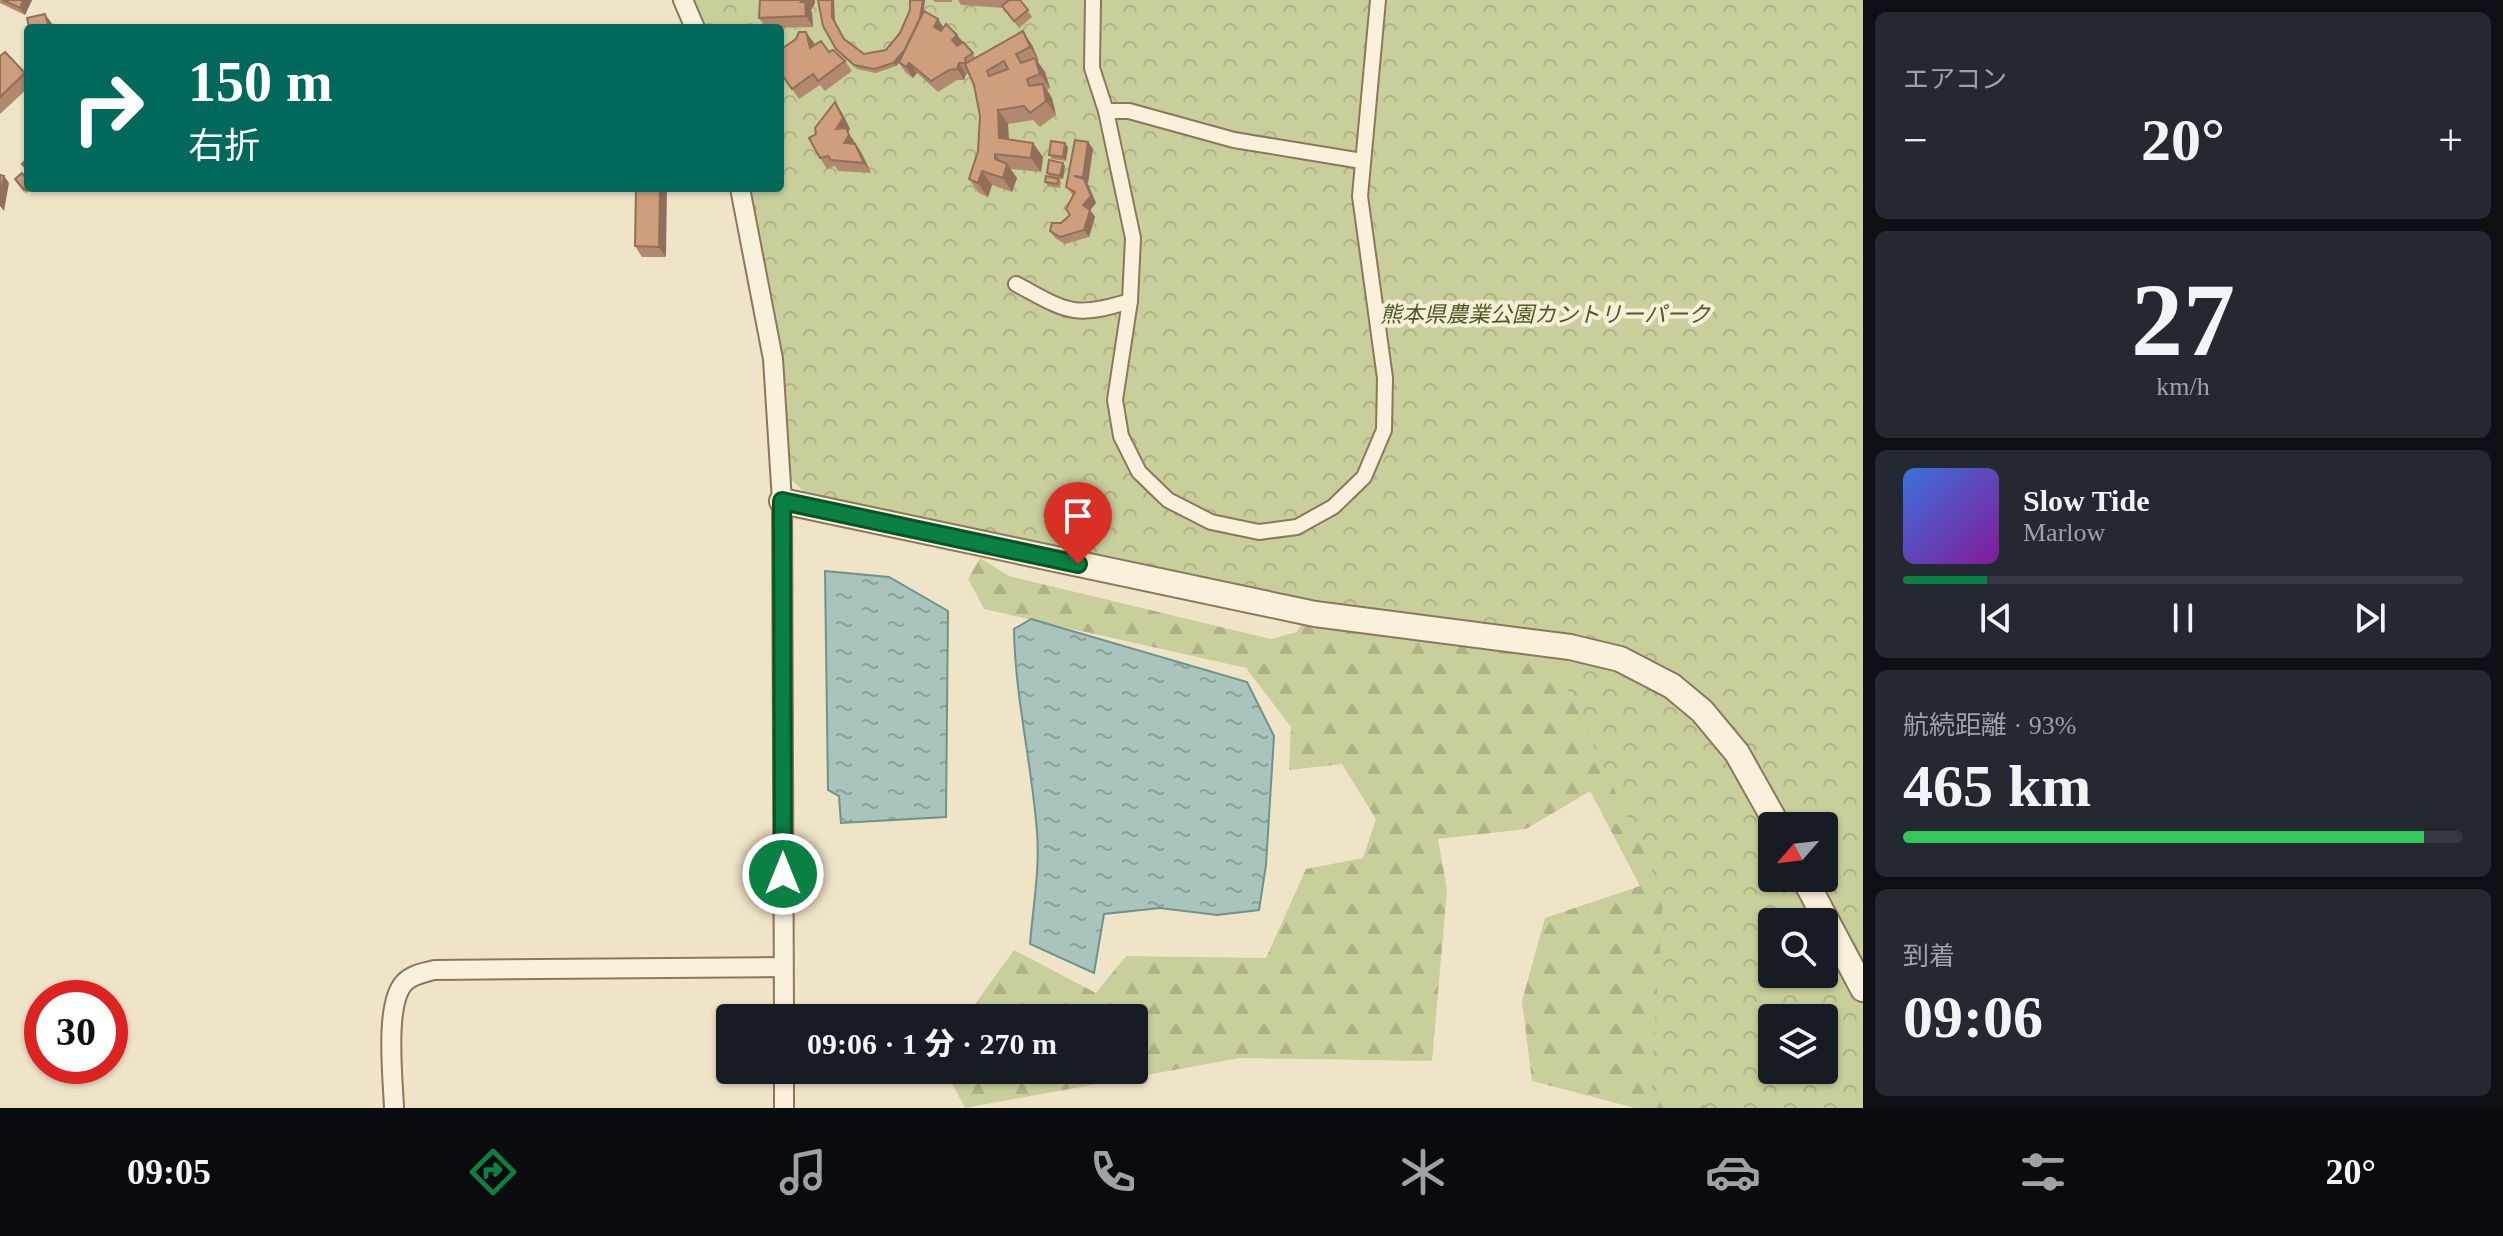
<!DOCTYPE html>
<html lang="ja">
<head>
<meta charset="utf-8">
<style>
	:root { --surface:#171b24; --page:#242831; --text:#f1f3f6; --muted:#9ea1a6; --line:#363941; --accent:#0b8043 }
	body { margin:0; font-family:"Times New Roman","Noto Sans JP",serif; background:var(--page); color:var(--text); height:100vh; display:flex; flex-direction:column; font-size:30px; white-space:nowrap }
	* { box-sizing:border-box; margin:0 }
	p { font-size:26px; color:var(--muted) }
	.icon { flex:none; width:44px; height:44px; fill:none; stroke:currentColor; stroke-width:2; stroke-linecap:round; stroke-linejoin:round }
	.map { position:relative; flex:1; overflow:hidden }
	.sheet { display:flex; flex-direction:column; gap:12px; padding:12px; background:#0d0f14; width:640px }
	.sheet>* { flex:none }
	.banner { position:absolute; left:24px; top:24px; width:760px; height:168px; border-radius:8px; box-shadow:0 2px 6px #0004; background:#00695c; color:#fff; overflow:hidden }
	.needle { width:52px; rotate:242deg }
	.tools { position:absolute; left:1758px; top:812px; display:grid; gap:16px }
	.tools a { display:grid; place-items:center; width:80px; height:80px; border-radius:8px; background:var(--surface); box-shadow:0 2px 6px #0004; font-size:40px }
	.speed { position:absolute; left:24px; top:980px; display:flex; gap:16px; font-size:40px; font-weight:700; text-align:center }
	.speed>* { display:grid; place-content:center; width:104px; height:104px; border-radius:50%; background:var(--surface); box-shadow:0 2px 6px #0004; line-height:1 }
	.speed .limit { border:12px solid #d22; background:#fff; color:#111 }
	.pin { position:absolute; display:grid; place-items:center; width:68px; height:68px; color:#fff; margin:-82px -34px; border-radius:50% 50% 50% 0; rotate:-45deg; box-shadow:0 0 8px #0007 }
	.pin .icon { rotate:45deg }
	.me { position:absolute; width:88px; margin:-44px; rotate:0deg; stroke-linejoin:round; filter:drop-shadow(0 0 6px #0008) }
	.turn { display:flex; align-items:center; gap:28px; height:168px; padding:0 32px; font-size:36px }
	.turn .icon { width:104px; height:104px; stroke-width:2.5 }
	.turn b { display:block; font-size:56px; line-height:68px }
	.big { font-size:60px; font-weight:800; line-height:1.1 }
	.sheet .card { flex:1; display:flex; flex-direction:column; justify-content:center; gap:12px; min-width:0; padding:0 28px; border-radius:12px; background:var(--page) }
	.sheet .dial { align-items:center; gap:0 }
	.dial b { font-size:104px; line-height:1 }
	.song { display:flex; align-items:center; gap:24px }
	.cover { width:96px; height:96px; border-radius:12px; background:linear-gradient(135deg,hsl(220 70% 55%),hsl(290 70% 35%)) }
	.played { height:8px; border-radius:4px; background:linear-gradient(90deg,var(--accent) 15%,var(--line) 15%) }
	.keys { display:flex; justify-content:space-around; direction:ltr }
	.heat { display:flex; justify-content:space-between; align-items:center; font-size:44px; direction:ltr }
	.charge { height:12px; border-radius:6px; background:linear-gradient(90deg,#34c759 93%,var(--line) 0) }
	.trip { position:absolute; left:716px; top:1004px; width:432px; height:80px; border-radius:8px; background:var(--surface); box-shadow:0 2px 6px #0004; font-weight:800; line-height:80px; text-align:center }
	.tab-bar { display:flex; height:128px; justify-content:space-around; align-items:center; background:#090b0e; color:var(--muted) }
	.tab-bar .icon { width:56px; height:56px }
	.tab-bar .selected { color:var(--accent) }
	.tab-bar b { font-size:36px; color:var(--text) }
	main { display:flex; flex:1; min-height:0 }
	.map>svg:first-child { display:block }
	.forest { fill:url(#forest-firs); fill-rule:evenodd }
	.park { fill:url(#park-crowns); fill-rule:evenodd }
	.water { fill:url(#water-ripples); stroke:#6f938a; stroke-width:2 }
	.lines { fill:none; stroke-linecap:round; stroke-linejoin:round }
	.pedestrian-casing { stroke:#8d765c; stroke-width:18 }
	.minor-casing { stroke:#8d765c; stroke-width:22 }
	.tertiary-casing { stroke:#8d765c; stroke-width:28 }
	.pedestrian { stroke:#faf1dc; stroke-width:14 }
	.minor { stroke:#faf1dc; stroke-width:18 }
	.tertiary { stroke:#faf1dc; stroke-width:24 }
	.wall { fill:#b2896c }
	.shaded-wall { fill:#916f58 }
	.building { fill:#cf9f7d; stroke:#916f58; stroke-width:2; fill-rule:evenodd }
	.route-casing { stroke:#07532c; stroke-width:20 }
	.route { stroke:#0b8043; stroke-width:14 }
	.labels { text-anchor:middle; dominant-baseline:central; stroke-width:8; stroke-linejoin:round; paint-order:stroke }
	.park-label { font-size:22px; font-style:italic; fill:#4d5a26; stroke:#f7eed8 }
</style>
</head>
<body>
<main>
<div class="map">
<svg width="1863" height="1108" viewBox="0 0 1863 1108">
	<defs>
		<pattern id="forest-firs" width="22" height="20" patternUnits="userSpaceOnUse" patternTransform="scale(2)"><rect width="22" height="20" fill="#c9cf9b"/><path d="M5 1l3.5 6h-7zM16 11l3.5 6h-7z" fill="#aeb285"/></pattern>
		<pattern id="park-crowns" width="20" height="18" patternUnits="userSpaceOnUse" patternTransform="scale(2)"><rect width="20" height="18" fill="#c9cf9b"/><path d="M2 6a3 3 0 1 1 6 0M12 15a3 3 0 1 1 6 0" fill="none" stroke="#aeb285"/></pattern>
		<pattern id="water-ripples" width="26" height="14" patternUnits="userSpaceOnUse" patternTransform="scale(2)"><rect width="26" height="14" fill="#a9c4bc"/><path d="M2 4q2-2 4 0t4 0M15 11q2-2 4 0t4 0" fill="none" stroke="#8ba098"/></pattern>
	</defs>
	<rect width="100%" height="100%" fill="#f0e4c8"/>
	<path class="forest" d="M 980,558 L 1009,576 L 1271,639 L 1297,632 L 1321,589 L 1488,565 L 1772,878 L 1772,974 L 1824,974 L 1863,1108 L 1635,1108 L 1532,1081 L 1522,1001 L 1545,918 L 1640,886 L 1590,791 L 1526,829 L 1438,839 L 1447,890 L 1432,1061 L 1240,1058 L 965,1108 L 945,1070 L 1134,1070 L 1134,1018 L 965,1018 L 1014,950 L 1096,993 L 1126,956 L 1266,958 L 1306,869 L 1363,858 L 1376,819 L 1342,764 L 1289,770 L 1291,727 L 1246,668 L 984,609 L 968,579 ZM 1772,1018 L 1824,1018 L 1824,1070 L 1772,1070 Z"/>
	<path class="park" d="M 692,0 L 1863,0 L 1863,1108 L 1713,1108 L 1651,1090 L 1663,894 L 1540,629 L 1314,600 L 808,496 L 788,476 L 783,357 L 747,188 L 780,188 L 780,28 L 704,28 ZM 1772,826 L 1824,826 L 1824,878 L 1772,878 ZM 1772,922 L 1824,922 L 1824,974 L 1772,974 ZM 1772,1018 L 1824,1018 L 1824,1070 L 1772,1070 Z"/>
	<g class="water">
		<polygon points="825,571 889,577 948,611 946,817 841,823 839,796 828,790"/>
		<path d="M 1031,619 L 1247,682 L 1274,736 L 1266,865 L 1259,910 L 1217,915 L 1160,908 L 1104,914 L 1094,973 L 1030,944 C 1033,907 1040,868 1037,832 C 1032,764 1015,698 1014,629 Z"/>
	</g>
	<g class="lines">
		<defs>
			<g id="pedestrian">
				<polyline points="1093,0 1092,68 1106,111 1133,238 1130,301 1115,400 1121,436 1139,472 1168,500 1211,522 1259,532 1297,527 1333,507 1364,477 1384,430 1385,378 1360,196 1378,0"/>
				<polyline points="1106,111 1129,111 1234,140 1362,161"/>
				<path d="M 1016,284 C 1067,311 1072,319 1130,301"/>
			</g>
			<g id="minor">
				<polyline points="683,0 695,28"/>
				<polyline points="740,188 773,359 782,501 784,1018"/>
				<polyline points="784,1070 784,1108"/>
				<path d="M 394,1108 C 393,1079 384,1002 405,982 C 413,974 424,973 434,970 L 783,967"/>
			</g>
			<g id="tertiary">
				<polyline points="782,501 1315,614 1570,647 1620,659 1672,686 1702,711 1737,753 1778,826"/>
				<polyline points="1804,878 1863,989"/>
			</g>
		</defs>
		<use href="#pedestrian" class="pedestrian-casing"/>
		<use href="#minor" class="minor-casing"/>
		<use href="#tertiary" class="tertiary-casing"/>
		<use href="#pedestrian" class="pedestrian"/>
		<use href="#minor" class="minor"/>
		<use href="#tertiary" class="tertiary"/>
	</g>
	<g class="wall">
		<polygon points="0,0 32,0 25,15 0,3"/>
		<polygon points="760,0 815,0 815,3 811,10 812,13 813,27 766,28 759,18"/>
		<polygon points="933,0 952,0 952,2 935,2"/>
		<polygon points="958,0 1007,0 1007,2 1020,0 1032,17 1019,28 1004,8 961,5"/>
		<polygon points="924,12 938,19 943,27 957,35 976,58 1032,45 1039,61 1038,62 1045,72 1050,88 1047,90 1052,98 1056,115 1040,127 1033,120 1008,124 1009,140 1033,143 1043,157 1041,172 1010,169 1017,178 1012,192 992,185 988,197 979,193 969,179 978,151 980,116 974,85 969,74 966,74 964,80 957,80 938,92 917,73 913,78 906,73 899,63 896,66 876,73 857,69 836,49 835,21 845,40 864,54 886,50"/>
		<polygon points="806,32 814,45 845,61 852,71 825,91 820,85 799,99 780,72"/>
		<polygon points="0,56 25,73 28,78 28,88 0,114"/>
		<polygon points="835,102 842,113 850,129 848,132 862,154 871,173 838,171 835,166 827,169 820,158 816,134"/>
		<polygon points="1088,142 1093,149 1087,184 1096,203 1090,210 1095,217 1089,237 1065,244 1055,238 1050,231 1070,215 1066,209 1073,195 1066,187"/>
		<polygon points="1068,147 1066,161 1052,159 1049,155"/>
		<polygon points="1065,166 1063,179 1059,179 1061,182 1060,188 1048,186 1045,182 1049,176 1047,173"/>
		<polygon points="15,179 28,181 28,188 33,188 26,193"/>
		<polygon points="636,188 666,257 642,257 635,246"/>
	</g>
	<g class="shaded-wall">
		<polygon points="23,0 32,0 25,15 20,8"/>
		<polygon points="803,0 815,0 815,3 811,10 812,13 813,27 806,16 801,2"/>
		<polygon points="832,0 834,0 835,21 832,17"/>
		<polygon points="923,0 925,0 922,26 910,51 896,66 893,63"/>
		<polygon points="45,14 53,25 54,28 49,28"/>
		<polygon points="938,19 945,30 942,37 934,27"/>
		<polygon points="1023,31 1032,45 1039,61 1030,47"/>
		<polygon points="806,32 814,43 818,59 810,48"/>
		<polygon points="957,35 965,45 960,51 952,40"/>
		<polygon points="1035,58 1045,72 1050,88 1040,74"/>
		<polygon points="909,63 917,73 913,78 906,67"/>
		<polygon points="959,63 966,74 964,80 957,69"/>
		<polygon points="1043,84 1052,98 1056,115 1046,101"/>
		<polygon points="835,102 842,113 850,129 848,132 862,154 871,173 864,163 851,153 836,129"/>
		<polygon points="998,110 1008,124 1009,152 999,138"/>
		<polygon points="1088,142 1093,149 1088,184 1083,177"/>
		<polygon points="1033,143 1043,157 1041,172 1031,158"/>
		<polygon points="1065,143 1068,147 1066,161 1063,157"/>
		<polygon points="995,154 1005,168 1007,164 1017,178 1012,192 1003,178 995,159"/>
		<polygon points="1063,163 1065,166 1063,179 1060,176"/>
		<polygon points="982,171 992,185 988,197 978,183"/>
		<polygon points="4,176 9,183 4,211 0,206 0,197"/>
		<polygon points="1084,179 1089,186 1096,203 1090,210 1095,217 1089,237 1084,230"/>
		<polygon points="660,188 667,188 666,257 659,247"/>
	</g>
	<g class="building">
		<polygon points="3,0 23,0 20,8"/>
		<polygon points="760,0 803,0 801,2 805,2 806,16 759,18"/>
		<polygon points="818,0 832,0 832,17 844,39 864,54 886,50 900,33 910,10 910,0 923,0 920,18 904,51 893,63 874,69 854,65 836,49 823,26"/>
		<polygon points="1009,0 1020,0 1028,10 1014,21 1002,6"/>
		<polygon points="924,11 938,19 934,27 941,31 946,24 957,35 952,40 957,46 963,42 973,53 965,58 966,63 959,63 957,69 949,70 931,81 909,63 906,67 899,62"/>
		<polygon points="45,14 49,28 29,28 27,18"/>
		<path d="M 1023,31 L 1030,47 L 1016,54 L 1021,63 L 1035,58 L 1040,74 L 1027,79 L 1029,86 L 1043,84 L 1046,101 L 1030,113 L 1024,106 L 998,110 L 999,138 L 1033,143 L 1031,158 L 995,154 L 995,159 L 1007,164 L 1003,178 L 982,171 L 978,183 L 969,179 L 978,151 L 980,116 L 974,85 L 965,64 ZM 1004,61 L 1008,69 L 989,76 L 987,71 Z"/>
		<polygon points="799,32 806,32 810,48 821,41 829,52 833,50 845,61 818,81 813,74 792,89 780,72 780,50 796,39"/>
		<polygon points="5,52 25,73 0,97 0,56"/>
		<polygon points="835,102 843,118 836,129 846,128 849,135 844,143 855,144 864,163 831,160 828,156 820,158 809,138 816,134 815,128"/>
		<polygon points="1075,140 1088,142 1083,177 1074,176 1084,179 1091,196 1083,205 1090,210 1084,230 1060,237 1050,231 1052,223 1061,223 1070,215 1066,209 1075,192 1066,187"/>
		<polygon points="1051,141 1065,143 1063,157 1049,155"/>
		<polygon points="28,158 28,170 22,164"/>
		<polygon points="1049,160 1063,163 1060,176 1047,173"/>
		<polygon points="22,173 28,181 28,187 24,190 15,179"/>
		<polygon points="0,175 4,176 0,197"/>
		<polygon points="1046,176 1059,179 1057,184 1045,182"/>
		<polygon points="636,188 660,188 659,247 635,246"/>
	</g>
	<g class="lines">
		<defs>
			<polyline id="route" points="783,874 782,501 1078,564"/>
		</defs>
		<use href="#route" class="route-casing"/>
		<use href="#route" class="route"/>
	</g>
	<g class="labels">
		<g class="park-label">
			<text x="1545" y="314">熊本県農業公園カントリーパーク</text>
		</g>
	</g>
</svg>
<div class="tools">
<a><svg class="needle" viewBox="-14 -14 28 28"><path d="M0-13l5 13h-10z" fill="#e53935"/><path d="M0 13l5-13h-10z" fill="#9ea1a6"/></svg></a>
<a><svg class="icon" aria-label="search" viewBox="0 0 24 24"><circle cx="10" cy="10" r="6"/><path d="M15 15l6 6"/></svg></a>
<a><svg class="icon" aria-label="layers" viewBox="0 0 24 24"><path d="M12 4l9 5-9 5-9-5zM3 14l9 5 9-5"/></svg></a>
</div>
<div class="speed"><div class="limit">30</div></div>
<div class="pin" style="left:1078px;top:564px;background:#d93025"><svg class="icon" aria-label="arrive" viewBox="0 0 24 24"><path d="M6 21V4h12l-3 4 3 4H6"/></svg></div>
<svg class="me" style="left:783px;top:874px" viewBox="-20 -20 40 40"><circle r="17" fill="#0b8043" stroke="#fff" stroke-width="3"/><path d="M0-11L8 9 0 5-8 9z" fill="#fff"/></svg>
<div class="trip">09:06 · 1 分 · 270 m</div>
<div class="banner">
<div class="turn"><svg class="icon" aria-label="right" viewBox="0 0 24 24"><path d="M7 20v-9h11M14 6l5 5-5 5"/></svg><div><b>150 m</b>右折</div></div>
</div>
</div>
<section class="sheet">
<div class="card"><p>エアコン</p>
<div class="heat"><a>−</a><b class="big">20°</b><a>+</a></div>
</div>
<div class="card dial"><b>27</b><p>km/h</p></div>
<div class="card">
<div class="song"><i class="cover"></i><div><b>Slow Tide</b><p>Marlow</p></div></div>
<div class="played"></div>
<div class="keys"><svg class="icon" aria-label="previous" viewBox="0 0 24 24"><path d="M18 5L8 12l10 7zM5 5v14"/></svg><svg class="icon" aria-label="pause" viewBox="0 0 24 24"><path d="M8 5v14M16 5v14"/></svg><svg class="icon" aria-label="next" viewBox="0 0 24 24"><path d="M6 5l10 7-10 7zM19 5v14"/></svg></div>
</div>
<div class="card"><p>航続距離 · 93%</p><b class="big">465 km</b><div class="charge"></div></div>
<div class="card"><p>到着</p><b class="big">09:06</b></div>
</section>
</main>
<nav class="tab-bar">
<b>09:05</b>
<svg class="icon selected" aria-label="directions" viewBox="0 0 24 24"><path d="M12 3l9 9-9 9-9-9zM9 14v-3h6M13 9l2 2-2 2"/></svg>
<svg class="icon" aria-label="music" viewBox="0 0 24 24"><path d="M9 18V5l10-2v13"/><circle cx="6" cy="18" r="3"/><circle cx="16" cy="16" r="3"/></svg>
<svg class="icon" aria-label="phone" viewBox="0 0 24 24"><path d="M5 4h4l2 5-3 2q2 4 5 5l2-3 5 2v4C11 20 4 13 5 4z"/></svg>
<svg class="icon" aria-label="climate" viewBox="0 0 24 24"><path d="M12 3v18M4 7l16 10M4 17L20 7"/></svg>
<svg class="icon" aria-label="car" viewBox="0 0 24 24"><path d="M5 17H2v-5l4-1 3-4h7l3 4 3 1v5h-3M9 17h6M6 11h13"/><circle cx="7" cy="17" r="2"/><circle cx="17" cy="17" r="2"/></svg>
<svg class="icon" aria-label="filters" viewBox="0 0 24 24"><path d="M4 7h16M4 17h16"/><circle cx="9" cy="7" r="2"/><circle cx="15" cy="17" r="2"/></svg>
<b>20°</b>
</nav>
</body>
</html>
